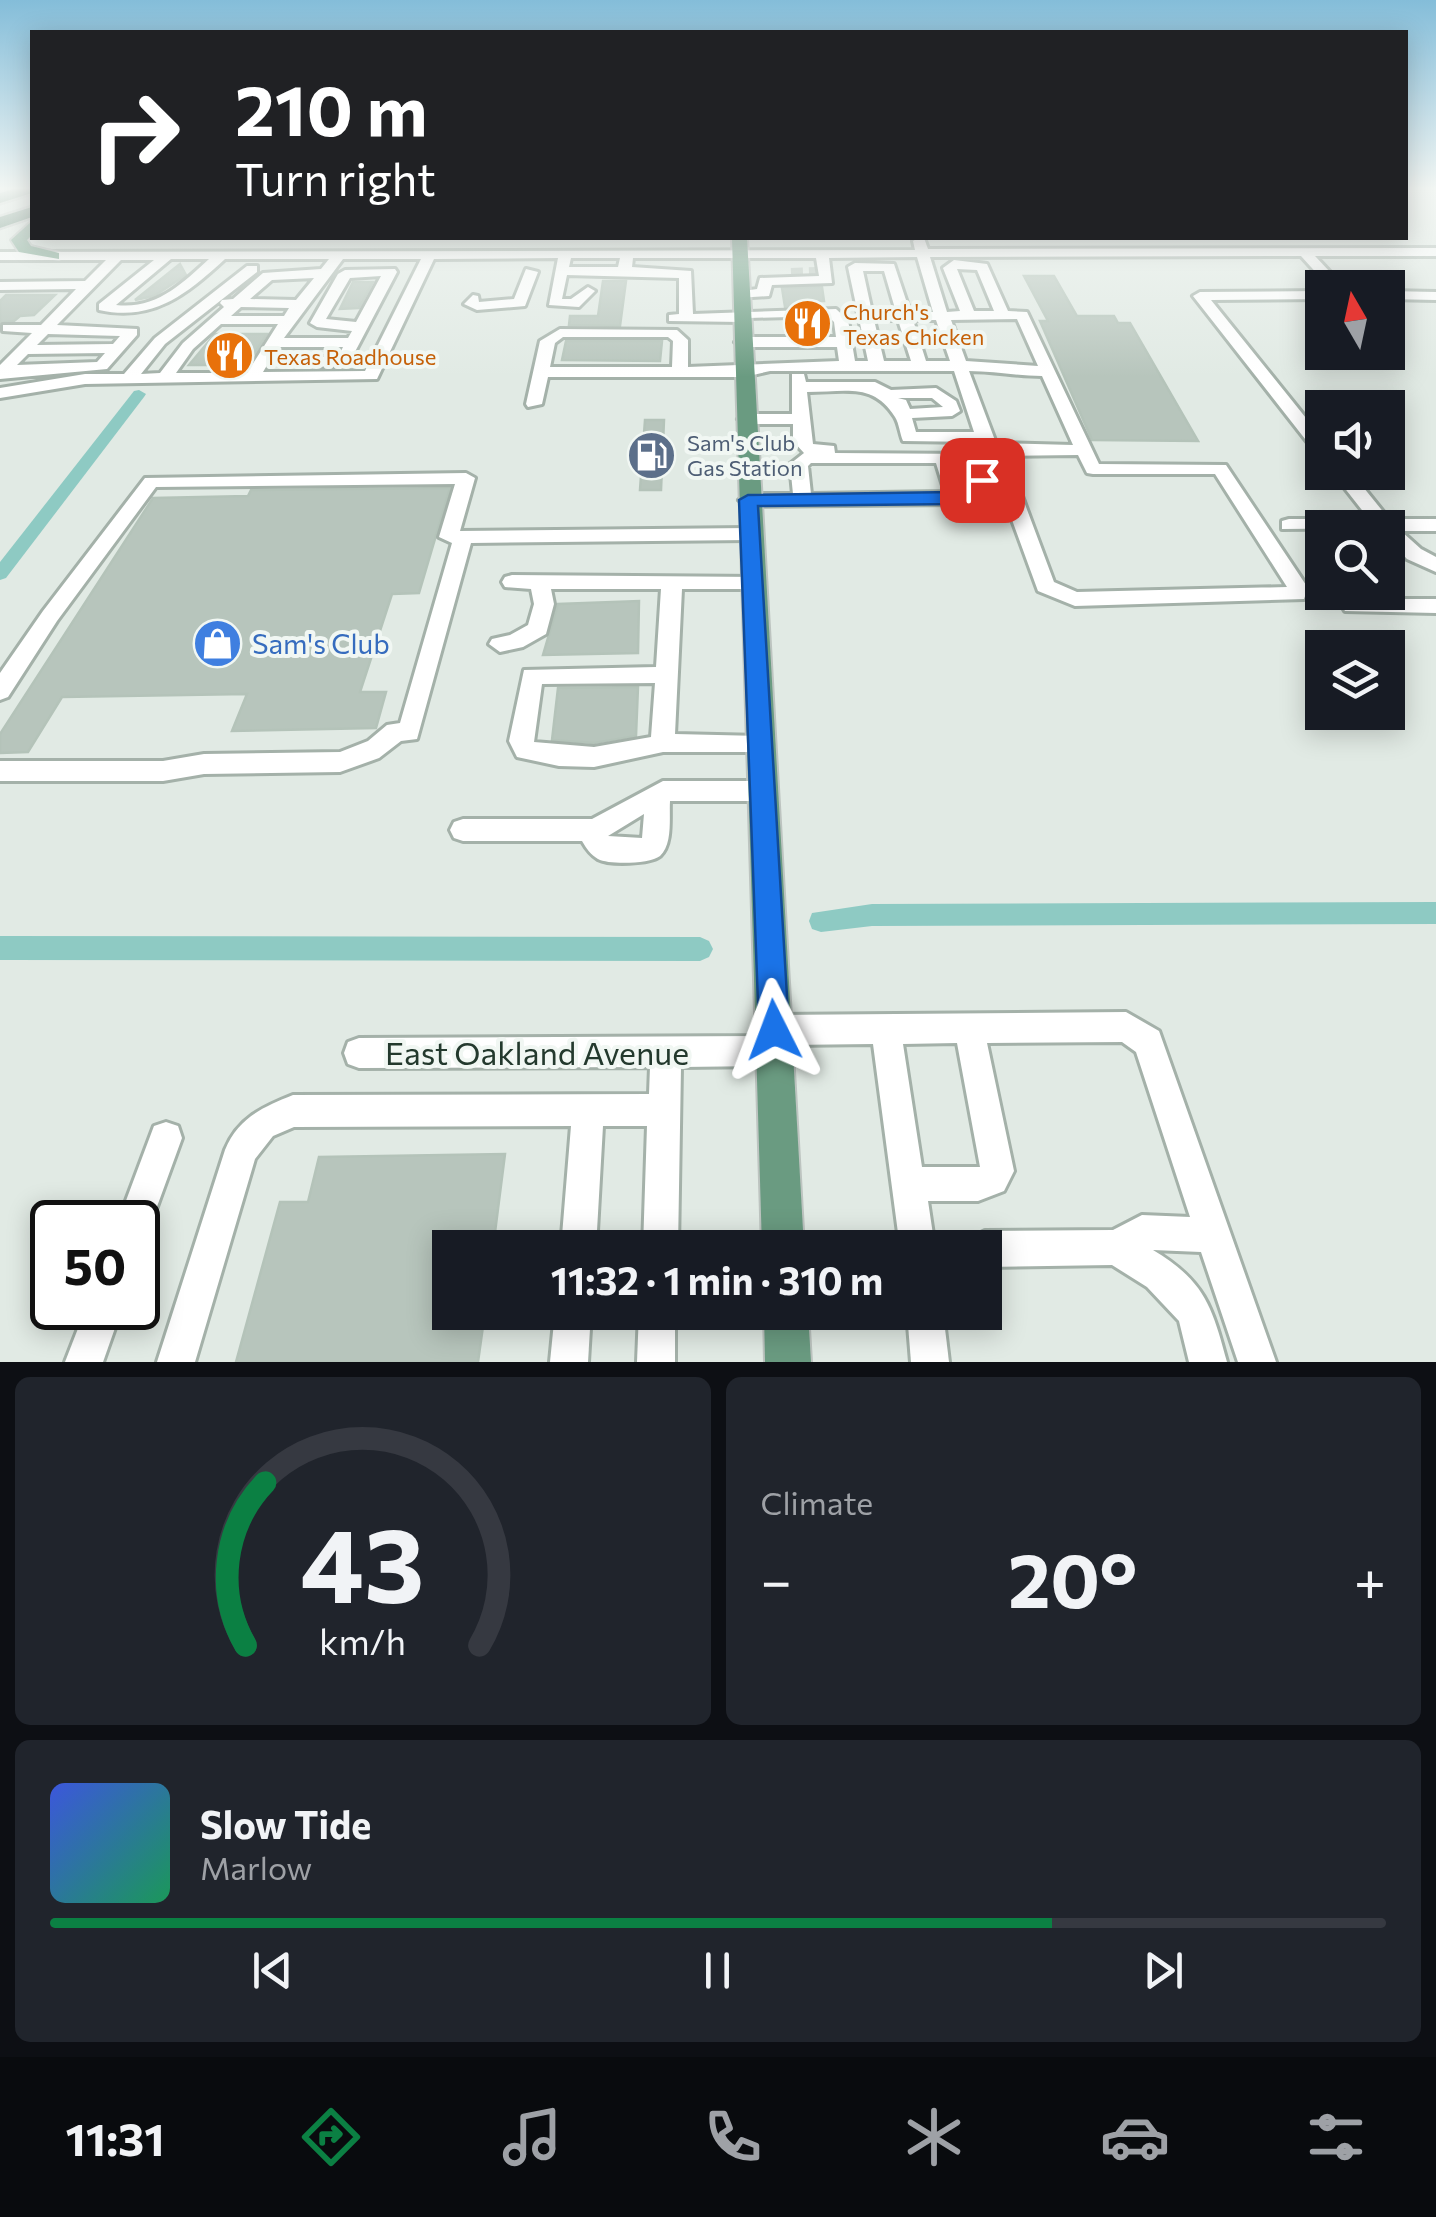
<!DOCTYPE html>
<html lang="en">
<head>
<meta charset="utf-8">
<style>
	:root { --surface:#171b24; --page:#20242c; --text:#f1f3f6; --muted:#9ea1a6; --line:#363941; --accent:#0b8043 }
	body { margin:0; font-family:Commissioner,sans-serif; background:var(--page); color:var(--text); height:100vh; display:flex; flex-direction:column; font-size:38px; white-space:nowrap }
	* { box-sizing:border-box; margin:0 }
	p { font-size:32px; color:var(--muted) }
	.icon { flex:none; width:55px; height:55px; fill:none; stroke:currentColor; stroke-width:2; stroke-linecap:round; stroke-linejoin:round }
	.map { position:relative; height:1362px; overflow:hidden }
	.side { display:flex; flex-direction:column; gap:15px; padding:15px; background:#0d0f14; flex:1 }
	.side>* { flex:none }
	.banner { position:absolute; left:30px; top:30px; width:1378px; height:210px; border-radius:0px; box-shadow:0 5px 25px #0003; background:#202124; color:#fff; overflow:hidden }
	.needle { width:65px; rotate:351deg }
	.buttons { position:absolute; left:1305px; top:270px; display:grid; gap:20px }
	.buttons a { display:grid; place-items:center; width:100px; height:100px; border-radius:0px; background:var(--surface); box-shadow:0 5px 25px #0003; font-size:50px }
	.speed { position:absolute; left:30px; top:1200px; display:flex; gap:20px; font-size:50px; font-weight:700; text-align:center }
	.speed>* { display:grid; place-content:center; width:130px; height:130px; border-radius:50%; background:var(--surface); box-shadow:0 5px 25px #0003; line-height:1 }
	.speed .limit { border:5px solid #111; border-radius:15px; background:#fff; color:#111 }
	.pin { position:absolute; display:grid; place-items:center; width:85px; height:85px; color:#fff; margin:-42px; border-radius:20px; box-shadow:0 5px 15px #0006 }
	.me { position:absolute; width:110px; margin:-55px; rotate:357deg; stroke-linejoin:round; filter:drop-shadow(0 0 8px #0008) }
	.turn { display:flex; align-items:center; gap:35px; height:210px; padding:0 40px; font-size:45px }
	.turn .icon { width:130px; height:130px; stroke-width:2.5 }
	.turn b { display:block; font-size:70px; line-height:85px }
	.big { font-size:75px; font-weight:700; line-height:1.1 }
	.side .card { flex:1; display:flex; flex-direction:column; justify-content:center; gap:15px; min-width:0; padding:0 35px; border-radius:15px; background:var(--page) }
	.side .dial { align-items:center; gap:0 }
	.dial svg { height:260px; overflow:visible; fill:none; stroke:var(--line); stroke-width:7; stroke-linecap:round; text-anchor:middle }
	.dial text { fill:var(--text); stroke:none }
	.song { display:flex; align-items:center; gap:30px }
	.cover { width:120px; height:120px; border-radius:15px; background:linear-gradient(135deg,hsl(230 70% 55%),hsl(150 70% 35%)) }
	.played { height:10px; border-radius:5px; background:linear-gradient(90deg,var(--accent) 75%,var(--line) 75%) }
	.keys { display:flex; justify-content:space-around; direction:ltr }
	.heat { display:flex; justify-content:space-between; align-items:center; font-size:55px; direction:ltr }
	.side .tiles { flex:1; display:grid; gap:15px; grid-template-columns:1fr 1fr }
	.card:last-child { grid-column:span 2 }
	.trip { position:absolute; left:432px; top:1230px; width:570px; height:100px; border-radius:0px; background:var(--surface); box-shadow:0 5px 25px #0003; font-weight:700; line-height:100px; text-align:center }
	.menu { display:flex; height:160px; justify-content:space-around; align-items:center; background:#090b0e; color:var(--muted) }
	.menu .icon { width:70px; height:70px }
	.menu .on { color:var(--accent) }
	.menu b { font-size:45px; color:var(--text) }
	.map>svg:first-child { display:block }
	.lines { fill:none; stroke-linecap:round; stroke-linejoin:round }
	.canal { fill:#8ecac3; fill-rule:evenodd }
	.building { fill:#b7c5bc; stroke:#b4c3b9; stroke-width:2.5 }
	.minor-tunnel { stroke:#bbc7bf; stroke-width:12; stroke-dasharray:12 6; stroke-linecap:butt }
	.minor-casing { stroke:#a4b1a9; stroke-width:6 }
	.major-casing { stroke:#bdc4c0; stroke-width:4 }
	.highway-casing { stroke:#bdc4c0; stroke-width:5 }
	.minor { fill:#fff; fill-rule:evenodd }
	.major { fill:#6a9b81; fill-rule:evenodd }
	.highway { fill:#32624b; fill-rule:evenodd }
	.route { fill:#1a73e8; stroke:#114b97; stroke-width:2.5 }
	.labels { text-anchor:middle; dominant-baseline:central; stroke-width:8; stroke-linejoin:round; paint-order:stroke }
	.far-food-label { font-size:22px; fill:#c56008; stroke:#f1f7f3; text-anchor:start }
	.far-service-label { font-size:22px; fill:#4e5e75; stroke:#f1f7f3; text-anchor:start }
	.shop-label { font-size:28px; fill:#366cbe; stroke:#f1f7f3; text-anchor:start }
	.near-street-label { font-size:32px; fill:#23392d; stroke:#f1f7f3 }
</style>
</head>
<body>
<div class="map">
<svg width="1436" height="1362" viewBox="0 0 1436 1362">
	<rect width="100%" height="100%" fill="#e1eae4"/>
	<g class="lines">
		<g class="canal">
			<polygon points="139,390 146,394 144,397 6,578 0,580 0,562 134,391"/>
			<polygon points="1436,902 1436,924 872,926 821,932 812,929 809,921 812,913 872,904"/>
			<polygon points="0,936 700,937 709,941 713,949 709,957 700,961 0,960"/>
		</g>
	</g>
	<g class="building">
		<polygon points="180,264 186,275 154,296 135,300"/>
		<polygon points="1024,276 1054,276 1077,316 1114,316 1118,323 1130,323 1198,441 1092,440 1040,321 1048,321"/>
		<polygon points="603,281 626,281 620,326 569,325 570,316 598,316"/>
		<polygon points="353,282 373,282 359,308 340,309"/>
		<polygon points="822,287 824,301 814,301 815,306 785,307 782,288"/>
		<polygon points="6,295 55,295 34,315 20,316 14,321 0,323 0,301"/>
		<polygon points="215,334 267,334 247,365 189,365"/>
		<polygon points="566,341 662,341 660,361 562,360"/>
		<polygon points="645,420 664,420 661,490 640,490"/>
		<polygon points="450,488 419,593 392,594 360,692 386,692 376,728 232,731 247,694 62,697 28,752 0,753 0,734 153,498 248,496 251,490"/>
		<polygon points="639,601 638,653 543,655 558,604"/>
		<polygon points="638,687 636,736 594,743 552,740 558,688"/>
		<polygon points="505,1154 493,1248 450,1248 450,1312 485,1312 478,1362 236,1362 280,1202 308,1202 319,1157"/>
	</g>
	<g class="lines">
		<polyline class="minor-tunnel" points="791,274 819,273"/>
		<defs>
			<g id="minor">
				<path d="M 918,238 L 924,238 L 928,249 L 1436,248 L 1436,256 L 1315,256 L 1345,288 L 1330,288 L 1301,256 L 930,257 L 947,312 L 960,311 L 943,268 L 954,260 L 987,264 L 1008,311 L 1027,312 L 1099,464 L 1226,465 L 1308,588 L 1304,599 L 1075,606 L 1038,591 L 988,454 L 978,442 L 903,441 C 900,434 899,423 895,417 C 873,382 846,392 807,392 L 813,444 L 834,446 L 835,453 L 972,454 L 984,463 L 991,485 L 988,489 L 956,504 L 748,506 L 739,500 L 748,494 L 793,494 L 790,464 L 804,453 L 793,441 L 793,424 L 746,424 L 738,419 L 746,414 L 792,414 L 792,374 L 804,374 L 806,382 L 875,382 L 891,390 L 936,388 L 956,401 L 960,411 L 952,416 L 912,418 L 916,432 L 974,432 L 954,371 L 770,371 L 744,377 L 548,377 L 542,404 L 528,407 L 526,404 L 540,341 L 560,329 L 677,330 L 688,340 L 688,367 L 839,361 L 837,347 L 743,347 L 735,342 L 743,337 L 836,337 L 834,322 L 828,316 L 749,318 L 742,322 L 669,321 L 669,315 L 679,314 L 679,278 L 567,275 L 562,299 L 571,299 L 588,287 L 595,291 L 579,307 L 549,305 L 558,258 L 434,259 L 377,379 L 85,384 L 0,398 L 0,388 L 85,374 L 124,374 L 155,338 L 247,266 L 257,266 L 257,272 L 165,344 L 141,374 L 160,373 L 183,343 L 224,307 L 220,303 L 222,300 L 233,299 L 263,273 L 321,269 L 329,259 L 225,259 C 187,294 153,322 99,310 L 99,304 L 154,260 L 121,260 L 57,325 L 137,329 L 137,335 L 107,369 L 0,379 L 0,365 L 32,333 L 3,331 L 3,325 L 41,325 L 76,289 L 0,290 L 0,282 L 85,281 L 106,260 L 0,260 L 0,252 L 915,250 L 913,241 ZM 917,257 L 933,312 L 910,312 L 894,264 L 855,263 L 848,267 L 868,361 L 855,361 L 848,320 L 836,309 L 693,314 L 691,271 L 632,267 L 633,258 L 816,258 L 819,276 L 760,278 L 757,289 L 737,292 L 737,298 L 769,296 L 772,285 L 832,283 L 829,258 ZM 571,258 L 620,258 L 618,267 L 569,267 ZM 171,259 L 209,259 C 182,284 155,310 116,305 ZM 343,259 L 421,259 L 365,371 L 263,372 L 278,347 L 343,347 L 338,357 L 313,357 L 305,362 L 313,367 L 348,365 L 397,272 L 395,269 L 345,270 L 338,274 L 310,323 L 317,327 L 352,331 L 348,338 L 284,338 ZM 957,269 L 977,270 L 994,311 L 974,311 ZM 863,271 L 884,271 L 896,312 L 872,312 ZM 381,276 L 356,322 L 326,319 L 350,278 ZM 314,278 L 296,300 L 250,299 L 272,280 ZM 241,307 L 289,308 L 284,316 L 231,316 ZM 1017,319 L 1038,366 L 966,361 L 951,320 ZM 874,320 L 898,320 L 911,361 L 884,361 ZM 913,320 L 936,320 L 950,361 L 926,361 ZM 221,324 L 278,324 L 247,373 L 176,373 L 193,349 ZM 48,334 L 120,336 L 113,344 L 37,345 ZM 563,337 L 668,337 L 673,341 L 672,367 L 550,367 L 555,343 ZM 105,353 L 97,362 L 17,365 L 28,354 ZM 969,371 C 994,371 1017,376 1042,376 L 1073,445 L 996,443 ZM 898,398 L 932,398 L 943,407 L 910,409 L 906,400 ZM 1078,455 L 1087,473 L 1093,474 L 1215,474 L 1287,587 L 1077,592 L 1054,582 L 1007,456 ZM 811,463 L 936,463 L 945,492 L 811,494 L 808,466 ZM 954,463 L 967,466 L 972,483 L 962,488 Z"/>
				<polygon points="526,269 538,272 525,306 477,310 464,304 473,295 478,296 479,302 514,299"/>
				<polygon points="1322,291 1322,299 1211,300 1322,438 1322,454 1316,453 1193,296 1200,292"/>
				<polygon points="1388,291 1436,292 1436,300 1388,299"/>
				<polygon points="1332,472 1351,472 1389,519 1436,519 1436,531 1401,531 1421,549 1436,557 1436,572 1407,559 1388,539 1388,528 1282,529 1282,521 1289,519 1369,519"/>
				<polygon points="466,473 475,478 460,531 749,528 759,534 749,540 471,543 417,739 401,741 379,758 340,772 204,774 163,781 0,781 0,761 163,761 204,754 340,752 368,741 387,725 400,723 452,543 439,537 455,484 156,487 57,621 8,697 0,700 0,673 43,611 145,478"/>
				<path d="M 512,575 L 758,577 L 761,582 L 751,589 L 682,589 L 675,734 L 760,736 L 768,738 L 772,745 L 768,752 L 663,752 L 594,767 L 559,766 L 517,757 L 509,741 L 524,670 L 656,667 L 661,589 L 551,589 L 554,604 L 546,634 L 523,647 L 500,652 L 489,644 L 492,639 L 510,635 L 528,625 L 534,604 L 531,589 L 505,587 L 502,582 L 505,577 ZM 655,683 L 651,737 L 594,747 L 534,742 L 542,684 Z"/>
				<polygon points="1352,599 1436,599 1436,613 1345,611 1342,606 1345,601"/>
				<path d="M 663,781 L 762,781 L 771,784 L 774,791 L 771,798 L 762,801 L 670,801 C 669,817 673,844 660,856 C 650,864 609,865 598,859 C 591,855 586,848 582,841 L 463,841 L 454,838 L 450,830 L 454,822 L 463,819 L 592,819 ZM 644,814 L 642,838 L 608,836 Z"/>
				<path d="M 1126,1012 L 1159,1031 L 1276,1362 L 1238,1362 L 1201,1252 L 1153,1250 C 1205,1281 1212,1307 1227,1362 L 1189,1362 L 1179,1321 L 1147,1287 L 1112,1265 L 985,1267 L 985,1248 L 968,1248 L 973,1237 L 985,1231 L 1113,1230 L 1142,1215 L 1190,1217 L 1136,1052 L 1122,1042 L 987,1043 L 1014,1171 L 1004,1191 L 978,1201 L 928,1201 L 935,1248 L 900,1248 L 873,1044 L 788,1045 L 790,1051 L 786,1062 L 775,1066 L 681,1067 L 678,1248 L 643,1248 L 647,1126 L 603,1126 L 596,1248 L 561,1248 L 571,1126 L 294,1127 L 273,1136 L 255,1159 L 195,1362 L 157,1362 L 225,1150 C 238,1118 263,1107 293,1095 L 649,1094 L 650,1067 L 359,1068 L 348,1064 L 344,1053 L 348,1042 L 359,1038 L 761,1036 L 759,1030 L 763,1019 L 774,1015 ZM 957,1043 L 980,1167 L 922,1167 L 903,1044 Z"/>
				<polygon points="166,1122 178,1126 182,1138 147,1234 138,1238 138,1222 118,1222 154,1126"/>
				<polygon points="86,1308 122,1308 103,1362 65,1362"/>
				<polygon points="555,1312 591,1312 588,1362 550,1362"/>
				<polygon points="639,1312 675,1312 675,1362 637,1362"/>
				<polygon points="907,1312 943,1312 949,1362 911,1362"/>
			</g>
			<g id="major">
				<polygon points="32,221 32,235 27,240 31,246 59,253 59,259 19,252 11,240"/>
				<polygon points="732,238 747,238 804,1248 762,1248"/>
				<polygon points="764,1312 808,1312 811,1362 765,1362"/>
			</g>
			<g id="highway">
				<polygon points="20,187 32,187 32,193 0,203 0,193"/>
				<polygon points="32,207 32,217 0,228 0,217"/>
			</g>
		</defs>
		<use href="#minor" class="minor-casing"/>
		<use href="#major" class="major-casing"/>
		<use href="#highway" class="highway-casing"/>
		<use href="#minor" class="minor"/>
		<use href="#major" class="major"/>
		<use href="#highway" class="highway"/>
	</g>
	<linearGradient id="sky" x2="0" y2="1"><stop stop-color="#84bdd9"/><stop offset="0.5" stop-color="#f2f6f3"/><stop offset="1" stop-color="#f2f6f3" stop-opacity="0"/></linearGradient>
	<rect width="1436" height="377" fill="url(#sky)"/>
	<polygon class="route" points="982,475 991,480 985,494 956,504 758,506 789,1030 785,1041 774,1045 763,1041 759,1030 739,500 748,495 954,492 970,487 975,476"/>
	<defs>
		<symbol id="restaurant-disc" viewBox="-11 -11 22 22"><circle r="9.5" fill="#e8710a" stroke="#f1f7f3"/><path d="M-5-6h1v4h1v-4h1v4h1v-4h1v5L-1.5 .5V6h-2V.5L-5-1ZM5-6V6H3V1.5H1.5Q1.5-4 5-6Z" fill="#fff"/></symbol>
		<symbol id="fuel-disc" viewBox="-11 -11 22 22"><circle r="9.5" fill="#5c6f8a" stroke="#f1f7f3"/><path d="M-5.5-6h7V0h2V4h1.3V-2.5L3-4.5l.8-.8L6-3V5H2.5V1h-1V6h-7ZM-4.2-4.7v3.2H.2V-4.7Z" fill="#fff"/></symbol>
		<symbol id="shop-disc" viewBox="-11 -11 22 22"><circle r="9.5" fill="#3f7fe0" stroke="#f1f7f3"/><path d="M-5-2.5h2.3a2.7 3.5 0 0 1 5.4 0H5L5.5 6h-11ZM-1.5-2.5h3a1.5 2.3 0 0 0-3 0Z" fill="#fff"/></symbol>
	</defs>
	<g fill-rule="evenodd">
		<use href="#restaurant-disc" x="780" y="296" width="55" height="55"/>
		<use href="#restaurant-disc" x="202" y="328" width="55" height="55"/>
		<use href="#fuel-disc" x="624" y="428" width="55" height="55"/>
		<use href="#shop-disc" x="190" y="616" width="55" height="55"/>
	</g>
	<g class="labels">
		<g class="far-food-label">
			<text x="843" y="311">Church's<tspan x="843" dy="25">Texas Chicken</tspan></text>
			<text x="264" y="356">Texas Roadhouse</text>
		</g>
		<g class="far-service-label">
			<text x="687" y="442">Sam's Club<tspan x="687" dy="25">Gas Station</tspan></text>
		</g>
		<g class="shop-label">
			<text x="252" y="643">Sam's Club</text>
		</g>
		<g class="near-street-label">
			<text x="537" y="1052">East Oakland Avenue</text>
		</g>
	</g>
</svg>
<div class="buttons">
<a><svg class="needle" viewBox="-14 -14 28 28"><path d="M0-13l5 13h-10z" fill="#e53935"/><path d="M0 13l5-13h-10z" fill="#9ea1a6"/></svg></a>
<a><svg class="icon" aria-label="sound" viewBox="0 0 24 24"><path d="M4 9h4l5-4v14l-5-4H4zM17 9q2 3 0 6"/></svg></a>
<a><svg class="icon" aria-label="search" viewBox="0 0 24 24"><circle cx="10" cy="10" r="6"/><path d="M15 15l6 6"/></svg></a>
<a><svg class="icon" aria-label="layers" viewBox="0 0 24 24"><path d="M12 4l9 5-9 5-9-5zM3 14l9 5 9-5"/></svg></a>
</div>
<div class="speed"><div class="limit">50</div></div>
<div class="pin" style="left:982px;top:480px;background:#d93025"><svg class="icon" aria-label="arrive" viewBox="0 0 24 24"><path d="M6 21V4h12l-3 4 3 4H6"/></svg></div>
<svg class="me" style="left:774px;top:1030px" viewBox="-20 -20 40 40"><path d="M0-17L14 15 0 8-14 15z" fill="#1a73e8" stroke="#fff" stroke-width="4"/></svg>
<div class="trip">11:32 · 1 min · 310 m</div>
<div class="banner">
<div class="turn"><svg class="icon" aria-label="right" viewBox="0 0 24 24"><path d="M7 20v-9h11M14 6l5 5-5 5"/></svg><div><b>210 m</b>Turn right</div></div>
</div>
</div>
<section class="side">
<div class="tiles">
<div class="card dial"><svg viewBox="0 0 100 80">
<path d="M14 69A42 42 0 1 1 86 69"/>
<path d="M14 69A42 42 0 0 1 20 19" stroke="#0b8043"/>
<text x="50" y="56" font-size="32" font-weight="700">43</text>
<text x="50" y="72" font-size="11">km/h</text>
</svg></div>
<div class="card"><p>Climate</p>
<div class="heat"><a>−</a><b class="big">20°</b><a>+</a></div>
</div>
<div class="card">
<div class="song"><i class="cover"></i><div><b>Slow Tide</b><p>Marlow</p></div></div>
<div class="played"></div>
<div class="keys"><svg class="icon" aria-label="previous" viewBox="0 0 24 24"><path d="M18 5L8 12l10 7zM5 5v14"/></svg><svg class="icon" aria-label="pause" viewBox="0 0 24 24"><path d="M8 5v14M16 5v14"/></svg><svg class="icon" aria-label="next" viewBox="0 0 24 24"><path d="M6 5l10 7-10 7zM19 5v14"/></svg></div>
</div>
</div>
</section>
<nav class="menu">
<b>11:31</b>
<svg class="icon on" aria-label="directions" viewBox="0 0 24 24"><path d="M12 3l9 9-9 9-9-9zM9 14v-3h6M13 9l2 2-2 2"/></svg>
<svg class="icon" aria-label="music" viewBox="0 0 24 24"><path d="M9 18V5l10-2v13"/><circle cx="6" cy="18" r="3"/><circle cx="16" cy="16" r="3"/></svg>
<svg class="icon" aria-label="phone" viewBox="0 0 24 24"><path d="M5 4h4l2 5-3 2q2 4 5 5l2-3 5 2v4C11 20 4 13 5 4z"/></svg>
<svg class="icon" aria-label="climate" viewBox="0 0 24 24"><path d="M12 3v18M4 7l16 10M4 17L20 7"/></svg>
<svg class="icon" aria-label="car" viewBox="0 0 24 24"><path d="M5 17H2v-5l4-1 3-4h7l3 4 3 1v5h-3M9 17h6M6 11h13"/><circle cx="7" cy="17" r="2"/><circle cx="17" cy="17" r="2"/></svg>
<svg class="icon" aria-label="filters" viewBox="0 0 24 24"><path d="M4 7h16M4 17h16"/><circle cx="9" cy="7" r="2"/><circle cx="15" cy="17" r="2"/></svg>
</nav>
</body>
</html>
